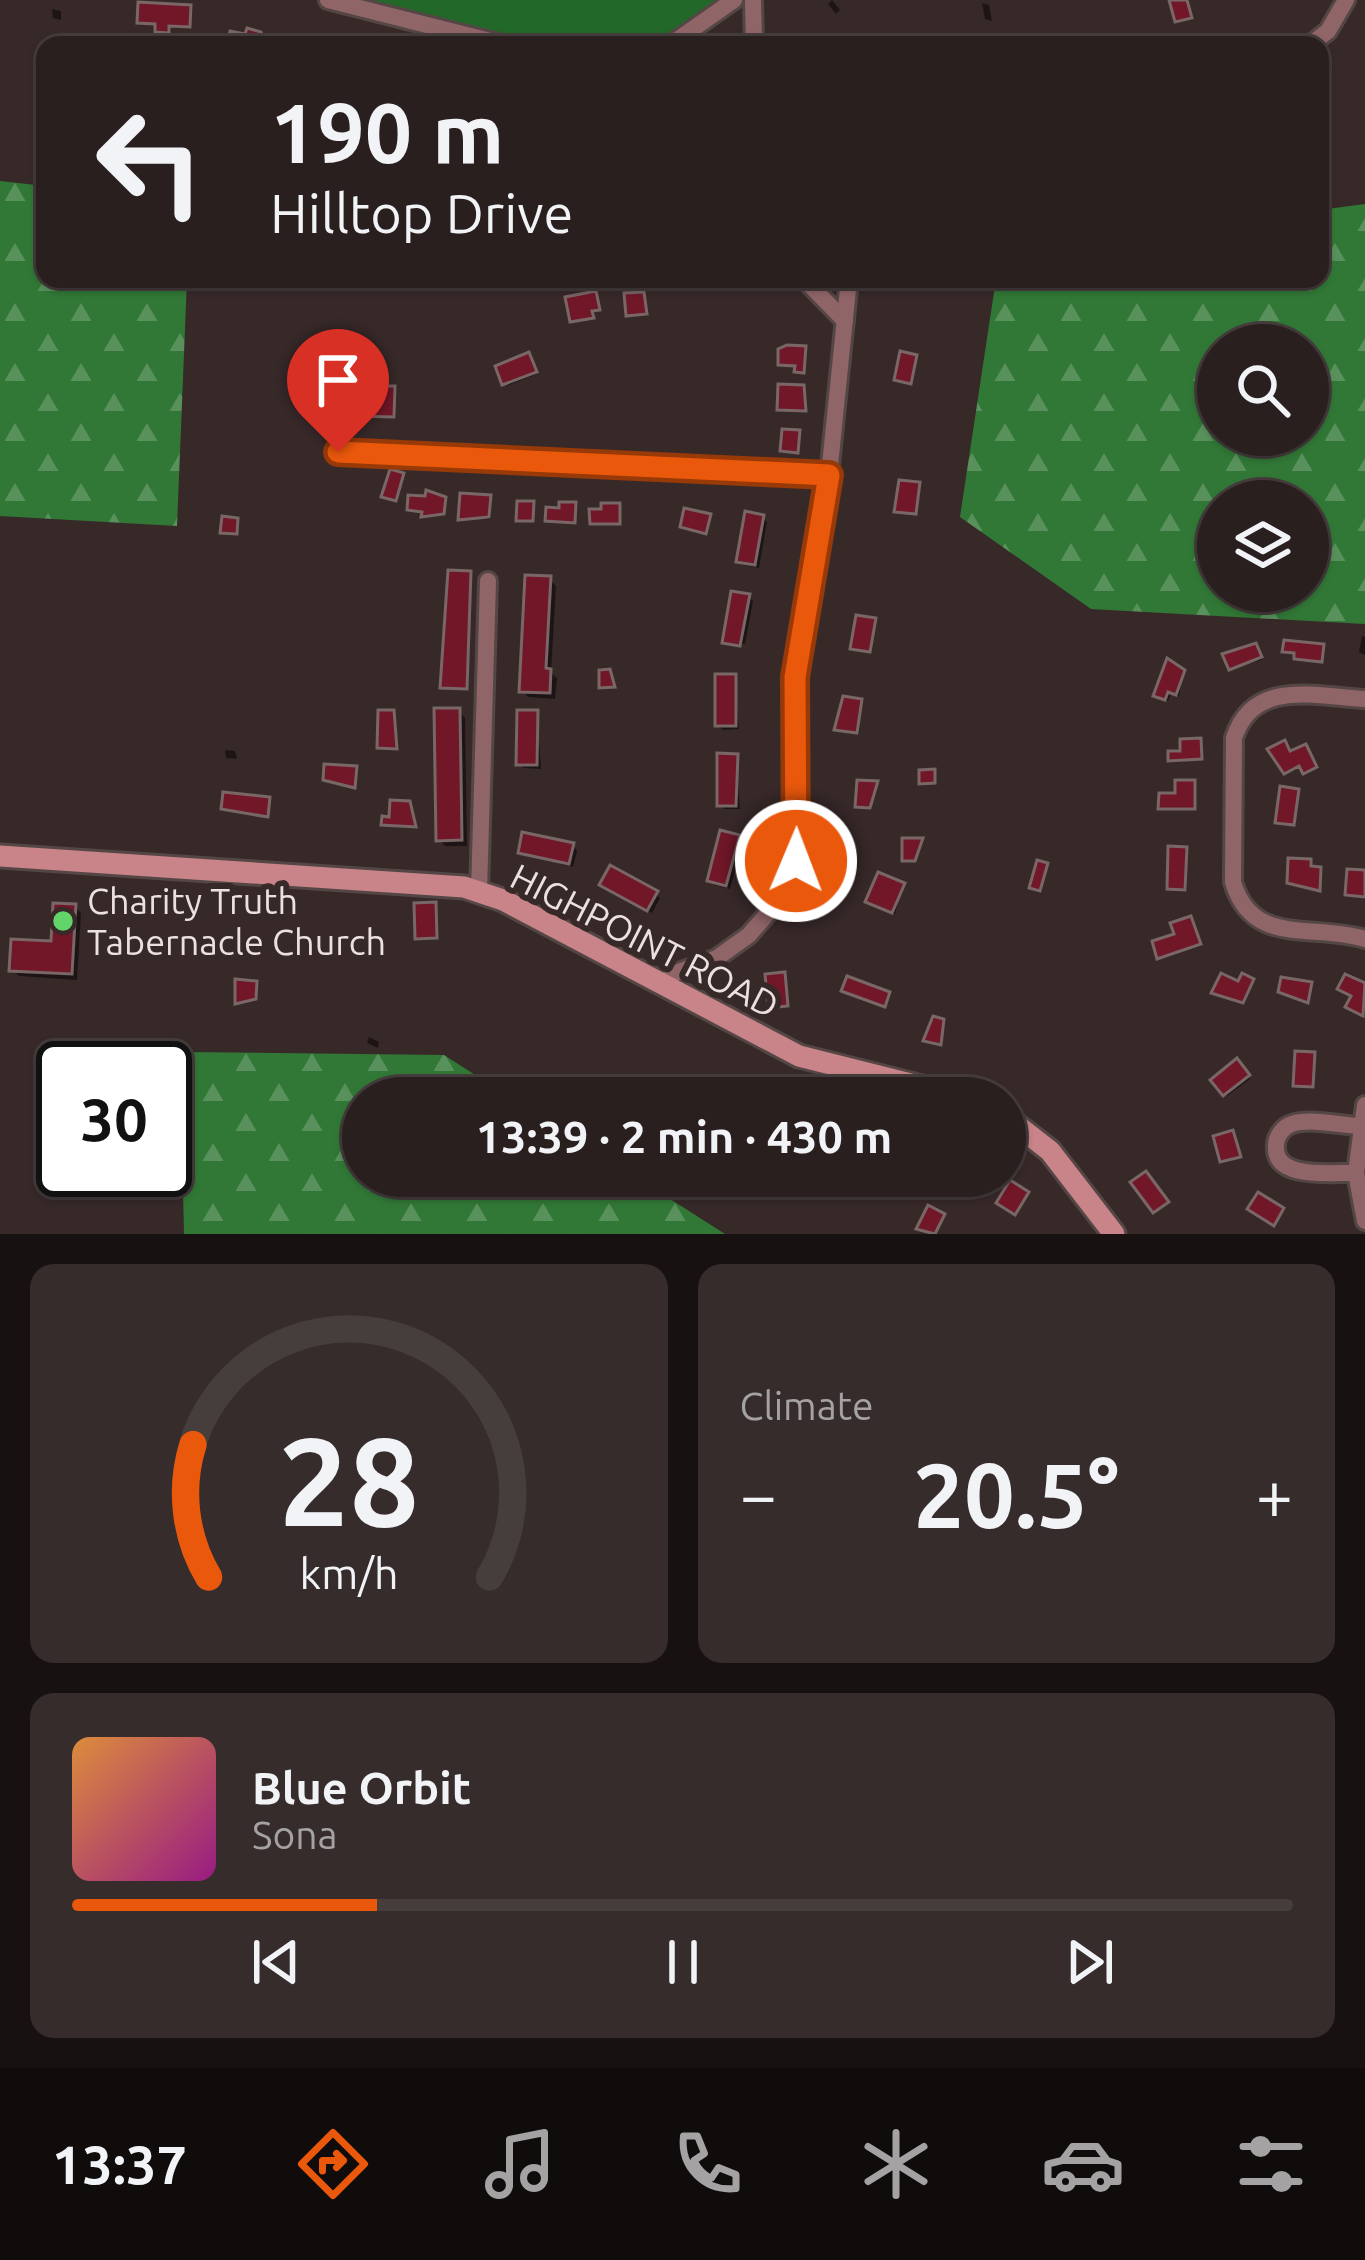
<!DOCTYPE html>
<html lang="en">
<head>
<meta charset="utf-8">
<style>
	:root { --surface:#2a1f1f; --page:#362c2c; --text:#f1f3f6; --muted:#a5a2a4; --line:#463d3d; --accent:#ea580c }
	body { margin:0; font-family:Ubuntu,sans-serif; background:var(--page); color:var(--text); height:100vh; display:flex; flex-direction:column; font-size:45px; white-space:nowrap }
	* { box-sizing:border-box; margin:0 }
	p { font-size:39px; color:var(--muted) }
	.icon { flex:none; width:66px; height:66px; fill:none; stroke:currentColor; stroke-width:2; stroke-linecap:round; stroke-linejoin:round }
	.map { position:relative; height:1234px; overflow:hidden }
	.panel { display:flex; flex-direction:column; gap:30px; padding:30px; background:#171111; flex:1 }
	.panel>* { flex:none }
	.banner { position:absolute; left:36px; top:36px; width:1293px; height:252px; border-radius:24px; box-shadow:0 3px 9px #0004,0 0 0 3px var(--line); background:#2a1f1f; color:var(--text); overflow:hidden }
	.controls { position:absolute; left:1197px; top:324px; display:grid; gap:24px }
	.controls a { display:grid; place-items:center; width:132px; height:132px; border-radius:50%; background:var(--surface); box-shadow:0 3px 9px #0004,0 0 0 3px var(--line); font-size:60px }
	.speed { position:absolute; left:36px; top:1041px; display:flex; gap:24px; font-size:60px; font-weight:700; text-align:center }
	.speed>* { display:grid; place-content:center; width:156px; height:156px; border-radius:50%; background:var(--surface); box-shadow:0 3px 9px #0004,0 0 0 3px var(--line); line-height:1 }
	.speed .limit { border:6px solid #111; border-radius:18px; background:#fff; color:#111 }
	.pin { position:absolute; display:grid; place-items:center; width:102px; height:102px; color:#fff; margin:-123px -51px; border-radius:50% 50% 50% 0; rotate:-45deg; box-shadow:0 0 12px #0007 }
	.pin .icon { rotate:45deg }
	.me { position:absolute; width:132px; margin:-66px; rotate:1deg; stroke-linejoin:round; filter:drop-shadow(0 0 9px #0008) }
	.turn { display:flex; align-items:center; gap:42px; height:252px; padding:0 36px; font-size:54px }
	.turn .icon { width:156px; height:156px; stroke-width:2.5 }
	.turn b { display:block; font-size:84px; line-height:102px }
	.big { font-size:90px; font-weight:600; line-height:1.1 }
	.panel .widget { flex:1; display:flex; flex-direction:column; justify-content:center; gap:18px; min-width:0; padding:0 42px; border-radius:24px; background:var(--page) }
	.panel .dial { align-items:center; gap:0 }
	.dial svg { height:312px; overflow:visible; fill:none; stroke:var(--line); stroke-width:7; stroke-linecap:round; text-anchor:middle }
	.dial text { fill:var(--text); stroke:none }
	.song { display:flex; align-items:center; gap:36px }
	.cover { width:144px; height:144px; border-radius:18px; background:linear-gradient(135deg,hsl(30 70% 55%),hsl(310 70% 35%)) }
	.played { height:12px; border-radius:6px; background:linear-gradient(90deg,var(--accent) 25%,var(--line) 25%) }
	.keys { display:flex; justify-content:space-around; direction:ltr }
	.heat { display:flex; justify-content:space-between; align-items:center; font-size:66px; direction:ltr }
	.panel .tiles { flex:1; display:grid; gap:30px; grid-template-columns:1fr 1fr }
	.widget:last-child { grid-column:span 2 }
	.trip { position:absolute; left:342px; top:1077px; width:684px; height:120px; border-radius:60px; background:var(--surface); box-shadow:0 3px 9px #0004,0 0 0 3px var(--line); font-weight:600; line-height:120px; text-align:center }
	.tab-bar { display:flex; height:192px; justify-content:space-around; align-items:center; background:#110c0c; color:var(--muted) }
	.tab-bar .icon { width:84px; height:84px }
	.tab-bar .selected { color:var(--accent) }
	.tab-bar b { font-size:54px; color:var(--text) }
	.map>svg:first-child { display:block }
	.forest { fill:url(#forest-firs); fill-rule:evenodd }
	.park { fill:#226828 }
	.shadow { fill:#0007 }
	.building { fill:#711728; stroke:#796667; stroke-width:3 }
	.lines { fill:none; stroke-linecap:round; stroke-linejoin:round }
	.street-casing { stroke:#554646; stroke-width:22 }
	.secondary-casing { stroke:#554646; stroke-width:27 }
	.street { stroke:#906568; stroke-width:16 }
	.secondary { stroke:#c88488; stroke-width:21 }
	.route-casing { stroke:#983908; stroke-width:30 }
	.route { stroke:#ea580c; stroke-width:21 }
	.poi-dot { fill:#63d469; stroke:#382929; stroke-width:4.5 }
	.labels { text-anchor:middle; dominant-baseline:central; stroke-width:12; stroke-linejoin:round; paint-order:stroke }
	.poi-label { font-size:36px; fill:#ece1e1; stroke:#382929; text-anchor:start }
	.street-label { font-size:36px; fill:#ece1e1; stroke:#382929 }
</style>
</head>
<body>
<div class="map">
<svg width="1365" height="1234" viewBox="0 0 1365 1234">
	<defs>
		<pattern id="forest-firs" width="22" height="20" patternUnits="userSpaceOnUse" patternTransform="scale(3)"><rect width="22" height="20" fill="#317836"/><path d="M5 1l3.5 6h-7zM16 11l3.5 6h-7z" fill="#59915c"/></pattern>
	</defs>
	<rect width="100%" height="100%" fill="#382929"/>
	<g class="forest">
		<polygon points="0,181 45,186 45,279 187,279 177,526 0,516"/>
		<path d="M 1365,204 L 1365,624 L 1091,609 L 960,517 L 996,279 L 1320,279 L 1320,210 ZM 1218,345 L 1308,345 L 1308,435 L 1218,435 ZM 1308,501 L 1308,591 L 1218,591 L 1218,501 Z"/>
		<polygon points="180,1052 444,1055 511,1098 363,1098 363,1176 634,1176 725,1234 184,1234"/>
	</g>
	<polygon class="park" points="374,0 754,0 684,45 466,45 375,11"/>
	<g class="shadow">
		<polygon points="832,0 840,10 836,14 828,4"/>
		<polygon points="982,3 989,5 992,21 985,19"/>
		<polygon points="52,9 61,11 61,20 53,18"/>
		<polygon points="531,358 537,374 507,386 505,383"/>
		<polygon points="394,389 396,418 358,415"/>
		<polygon points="490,498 491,519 461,518"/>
		<polygon points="763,518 767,522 759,568 743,565 739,561"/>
		<polygon points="469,574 468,690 445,689 443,686"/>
		<polygon points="549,579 556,586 551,673 557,678 555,699 528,697 522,691"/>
		<polygon points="749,597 753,601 745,644 726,641"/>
		<polygon points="1362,636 1365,637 1365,655 1359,652"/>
		<polygon points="1258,649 1262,660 1231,668"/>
		<polygon points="1183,672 1179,696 1171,693 1168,701 1159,697"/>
		<polygon points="734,677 739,729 723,730 718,725"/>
		<polygon points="861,702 859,734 839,732 837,729"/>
		<polygon points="459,711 465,718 467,846 445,846 439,839"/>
		<polygon points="537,713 541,769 524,768 519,764"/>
		<polygon points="225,750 235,751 237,759 226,758"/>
		<polygon points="736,757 740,809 724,809 720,804"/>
		<polygon points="738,837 743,842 730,889 714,885 710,880"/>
		<polygon points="573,846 577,851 573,867 521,852"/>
		<polygon points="1186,850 1187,891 1172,890 1170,887"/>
		<polygon points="903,886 895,914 871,904"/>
		<polygon points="607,888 656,894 660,898 652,913"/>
		<polygon points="74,907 81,913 77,980 19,976 12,970 54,944"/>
		<polygon points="1193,922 1201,946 1162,959 1160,957"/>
		<polygon points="369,1037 379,1042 378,1048 367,1043"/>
		<polygon points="1237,1062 1250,1079 1227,1096 1214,1080"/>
		<polygon points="796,1178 808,1180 809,1193 796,1190"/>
	</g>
	<g class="building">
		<polygon points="1169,0 1187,0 1192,18 1175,22"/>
		<polygon points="138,2 191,5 190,27 169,26 169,33 155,32 155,24 137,23"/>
		<polygon points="247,28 261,32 266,45 213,45 216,35 228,39 230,31 245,34"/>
		<polygon points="596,291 600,310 592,311 594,318 570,322 565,297"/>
		<polygon points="644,292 647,314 626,316 624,293"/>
		<polygon points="787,345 806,346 804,373 794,372 795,366 778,365 778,349"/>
		<polygon points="900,351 917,355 911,384 894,380"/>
		<polygon points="529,352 537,372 502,385 495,366"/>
		<polygon points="778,384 804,385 806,411 777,410"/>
		<polygon points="369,386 395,386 394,417 355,416 356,393 369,393"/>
		<polygon points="782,429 800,430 798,453 780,451"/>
		<polygon points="390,469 404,473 396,501 381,497"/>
		<polygon points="899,480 920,482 916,514 894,512"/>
		<polygon points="426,490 446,497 444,514 421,517 422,512 407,510 408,495 425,496"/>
		<polygon points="460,493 491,495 489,517 458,520"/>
		<polygon points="517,501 534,501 533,521 516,521"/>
		<polygon points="559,502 576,502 575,523 545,521 546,507 559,508"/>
		<polygon points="601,503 620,503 620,524 590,524 589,509 601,509"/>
		<polygon points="684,508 711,514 706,534 680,527"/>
		<polygon points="745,511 764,515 755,565 736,562"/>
		<polygon points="222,516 238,518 237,534 220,533"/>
		<polygon points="448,570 471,571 467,689 440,688"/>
		<polygon points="525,575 551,576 546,668 551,669 550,693 519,692"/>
		<polygon points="731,591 750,594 740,646 722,643"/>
		<polygon points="856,615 876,618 870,652 850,649"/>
		<polygon points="1284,640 1324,644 1322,662 1294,659 1294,653 1282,652"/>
		<polygon points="1256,643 1262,657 1229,670 1222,654"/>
		<polygon points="1167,658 1185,670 1176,695 1168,692 1165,700 1153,696"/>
		<polygon points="610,669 615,687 599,688 599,670"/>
		<rect x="715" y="674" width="21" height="52"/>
		<polygon points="843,696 862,699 857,733 834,730"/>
		<polygon points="434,708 460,708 462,840 436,841"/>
		<polygon points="378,710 394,710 397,749 377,748"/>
		<polygon points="517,710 538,710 537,765 516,765"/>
		<polygon points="1201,738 1202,759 1168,761 1168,751 1180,751 1180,739"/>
		<polygon points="1285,740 1290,751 1306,744 1317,767 1303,774 1299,766 1284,774 1267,749"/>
		<polygon points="717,753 738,754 736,806 717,806"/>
		<polygon points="324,764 357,766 355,788 323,780"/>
		<polygon points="935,769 935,783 919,784 919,770"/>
		<polygon points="857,780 878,781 870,808 855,807"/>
		<polygon points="1175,780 1195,780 1195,809 1158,809 1159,793 1175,793"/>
		<polygon points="1280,786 1299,789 1294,825 1275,823"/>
		<polygon points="223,792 270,797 268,817 221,809"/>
		<polygon points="390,800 410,801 416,827 381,825 382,816 389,817"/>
		<polygon points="720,830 740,835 726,886 707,881"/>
		<polygon points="522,832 574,843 569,864 518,853"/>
		<polygon points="902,838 923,838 915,861 902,861"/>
		<polygon points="1168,846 1187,847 1185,890 1167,889"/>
		<polygon points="1288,858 1311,859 1311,866 1321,867 1320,891 1287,883"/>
		<polygon points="1037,860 1048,863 1040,891 1029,888"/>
		<polygon points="610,865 658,891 647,911 599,885"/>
		<polygon points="1347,869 1365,870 1365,897 1345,895"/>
		<polygon points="878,872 905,883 892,913 865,902"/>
		<polygon points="436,902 437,938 415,939 414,903"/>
		<polygon points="53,903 76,904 72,974 9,971 11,939 51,941"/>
		<polygon points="1191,916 1201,944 1157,959 1152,941 1174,934 1170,923"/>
		<polygon points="785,972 788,1006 768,1008 765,974"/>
		<polygon points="1221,973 1238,981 1242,973 1254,979 1243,1003 1211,993"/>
		<polygon points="1345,974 1365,983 1363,1016 1345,1007 1351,996 1337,989"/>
		<polygon points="847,976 890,992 885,1007 841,991"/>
		<polygon points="1281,977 1312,982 1308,1003 1278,992"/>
		<polygon points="235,979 257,981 256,999 235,1004"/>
		<polygon points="933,1016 944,1019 941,1045 923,1041"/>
		<polygon points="1295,1051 1315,1052 1313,1087 1293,1086"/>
		<polygon points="1237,1058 1250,1075 1223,1096 1210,1080"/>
		<polygon points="1233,1130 1241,1157 1220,1162 1213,1136"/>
		<polygon points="1146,1171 1169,1202 1153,1213 1130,1182"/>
		<polygon points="1010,1180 1029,1192 1015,1215 996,1203"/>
		<polygon points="1258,1192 1284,1208 1274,1226 1247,1209"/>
		<polygon points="928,1205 945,1214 935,1234 916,1229"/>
	</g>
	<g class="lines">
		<defs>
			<g id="street">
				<polyline points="328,0 506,45"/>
				<polyline points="753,0 754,45"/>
				<polyline points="670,45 734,0"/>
				<polyline points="1310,45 1328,31 1346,0"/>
				<polyline points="804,279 845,321"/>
				<polyline points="338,452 829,475"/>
				<path d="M 1365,699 C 1314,696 1253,679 1234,738 L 1233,882 C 1252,947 1312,923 1365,939"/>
				<polyline points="479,892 488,581"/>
				<polyline points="662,986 673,974 717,958 749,935 773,907 796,861 795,677 829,475 849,279"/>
				<polyline points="1365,1105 1356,1173 1365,1221"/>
				<path d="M 1356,1173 C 1333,1172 1273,1181 1276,1145 C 1276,1136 1284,1126 1292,1124 C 1310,1118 1340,1125 1359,1126"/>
			</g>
			<g id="secondary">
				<polyline points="0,856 464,887 503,900 799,1056 966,1098"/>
				<polyline points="1005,1116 1050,1151 1114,1234"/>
			</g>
		</defs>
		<use href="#street" class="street-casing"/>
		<use href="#secondary" class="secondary-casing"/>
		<use href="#street" class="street"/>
		<use href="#secondary" class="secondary"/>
	</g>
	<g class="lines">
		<defs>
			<polyline id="route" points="338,452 829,475 795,677 796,861"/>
		</defs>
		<use href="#route" class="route-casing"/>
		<use href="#route" class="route"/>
	</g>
	<circle class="poi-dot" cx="63" cy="921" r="12"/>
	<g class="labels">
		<g class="poi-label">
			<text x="87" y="900">Charity Truth<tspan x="87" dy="41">Tabernacle Church</tspan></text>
		</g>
		<g class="street-label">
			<text transform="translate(645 940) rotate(27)">HIGHPOINT ROAD</text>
		</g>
	</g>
</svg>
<div class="controls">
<a><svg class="icon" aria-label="search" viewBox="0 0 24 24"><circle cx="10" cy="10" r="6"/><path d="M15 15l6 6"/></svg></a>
<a><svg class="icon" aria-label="layers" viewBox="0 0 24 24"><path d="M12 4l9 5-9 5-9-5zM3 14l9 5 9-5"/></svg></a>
</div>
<div class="speed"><div class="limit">30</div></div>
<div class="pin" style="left:338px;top:452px;background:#d93025"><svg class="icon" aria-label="arrive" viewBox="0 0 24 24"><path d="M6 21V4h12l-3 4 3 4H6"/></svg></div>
<svg class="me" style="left:796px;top:861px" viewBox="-20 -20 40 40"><circle r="17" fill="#ea580c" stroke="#fff" stroke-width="3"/><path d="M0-11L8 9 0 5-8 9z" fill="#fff"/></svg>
<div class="trip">13:39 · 2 min · 430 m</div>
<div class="banner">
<div class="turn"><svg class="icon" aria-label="left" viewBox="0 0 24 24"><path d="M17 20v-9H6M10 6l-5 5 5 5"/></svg><div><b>190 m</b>Hilltop Drive</div></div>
</div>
</div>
<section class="panel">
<div class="tiles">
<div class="widget dial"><svg viewBox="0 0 100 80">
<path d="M14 69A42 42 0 1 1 86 69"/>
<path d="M14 69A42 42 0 0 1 10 35" stroke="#ea580c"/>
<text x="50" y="56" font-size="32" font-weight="700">28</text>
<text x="50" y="72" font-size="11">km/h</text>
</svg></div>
<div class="widget"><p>Climate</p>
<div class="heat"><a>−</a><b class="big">20.5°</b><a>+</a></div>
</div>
<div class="widget">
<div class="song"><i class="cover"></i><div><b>Blue Orbit</b><p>Sona</p></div></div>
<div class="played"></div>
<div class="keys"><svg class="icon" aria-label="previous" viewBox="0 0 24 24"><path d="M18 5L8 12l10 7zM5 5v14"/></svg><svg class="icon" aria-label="pause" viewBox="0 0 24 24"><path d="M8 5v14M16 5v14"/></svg><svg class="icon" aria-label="next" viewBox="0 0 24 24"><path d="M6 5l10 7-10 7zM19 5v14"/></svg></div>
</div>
</div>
</section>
<nav class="tab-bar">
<b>13:37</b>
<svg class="icon selected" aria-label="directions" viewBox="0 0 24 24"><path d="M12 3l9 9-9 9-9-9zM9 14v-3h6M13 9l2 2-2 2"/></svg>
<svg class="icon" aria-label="music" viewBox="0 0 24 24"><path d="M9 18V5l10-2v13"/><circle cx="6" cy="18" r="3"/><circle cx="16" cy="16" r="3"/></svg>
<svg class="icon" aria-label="phone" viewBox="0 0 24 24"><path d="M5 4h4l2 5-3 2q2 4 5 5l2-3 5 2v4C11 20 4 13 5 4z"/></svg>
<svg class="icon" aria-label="climate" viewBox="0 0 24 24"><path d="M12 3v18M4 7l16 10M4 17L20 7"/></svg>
<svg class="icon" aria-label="car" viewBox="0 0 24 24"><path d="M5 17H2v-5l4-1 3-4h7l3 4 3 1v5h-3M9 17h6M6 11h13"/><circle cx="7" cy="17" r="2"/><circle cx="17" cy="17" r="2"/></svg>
<svg class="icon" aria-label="filters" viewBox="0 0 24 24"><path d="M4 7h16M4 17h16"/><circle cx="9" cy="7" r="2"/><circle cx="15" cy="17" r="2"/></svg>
</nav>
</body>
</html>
